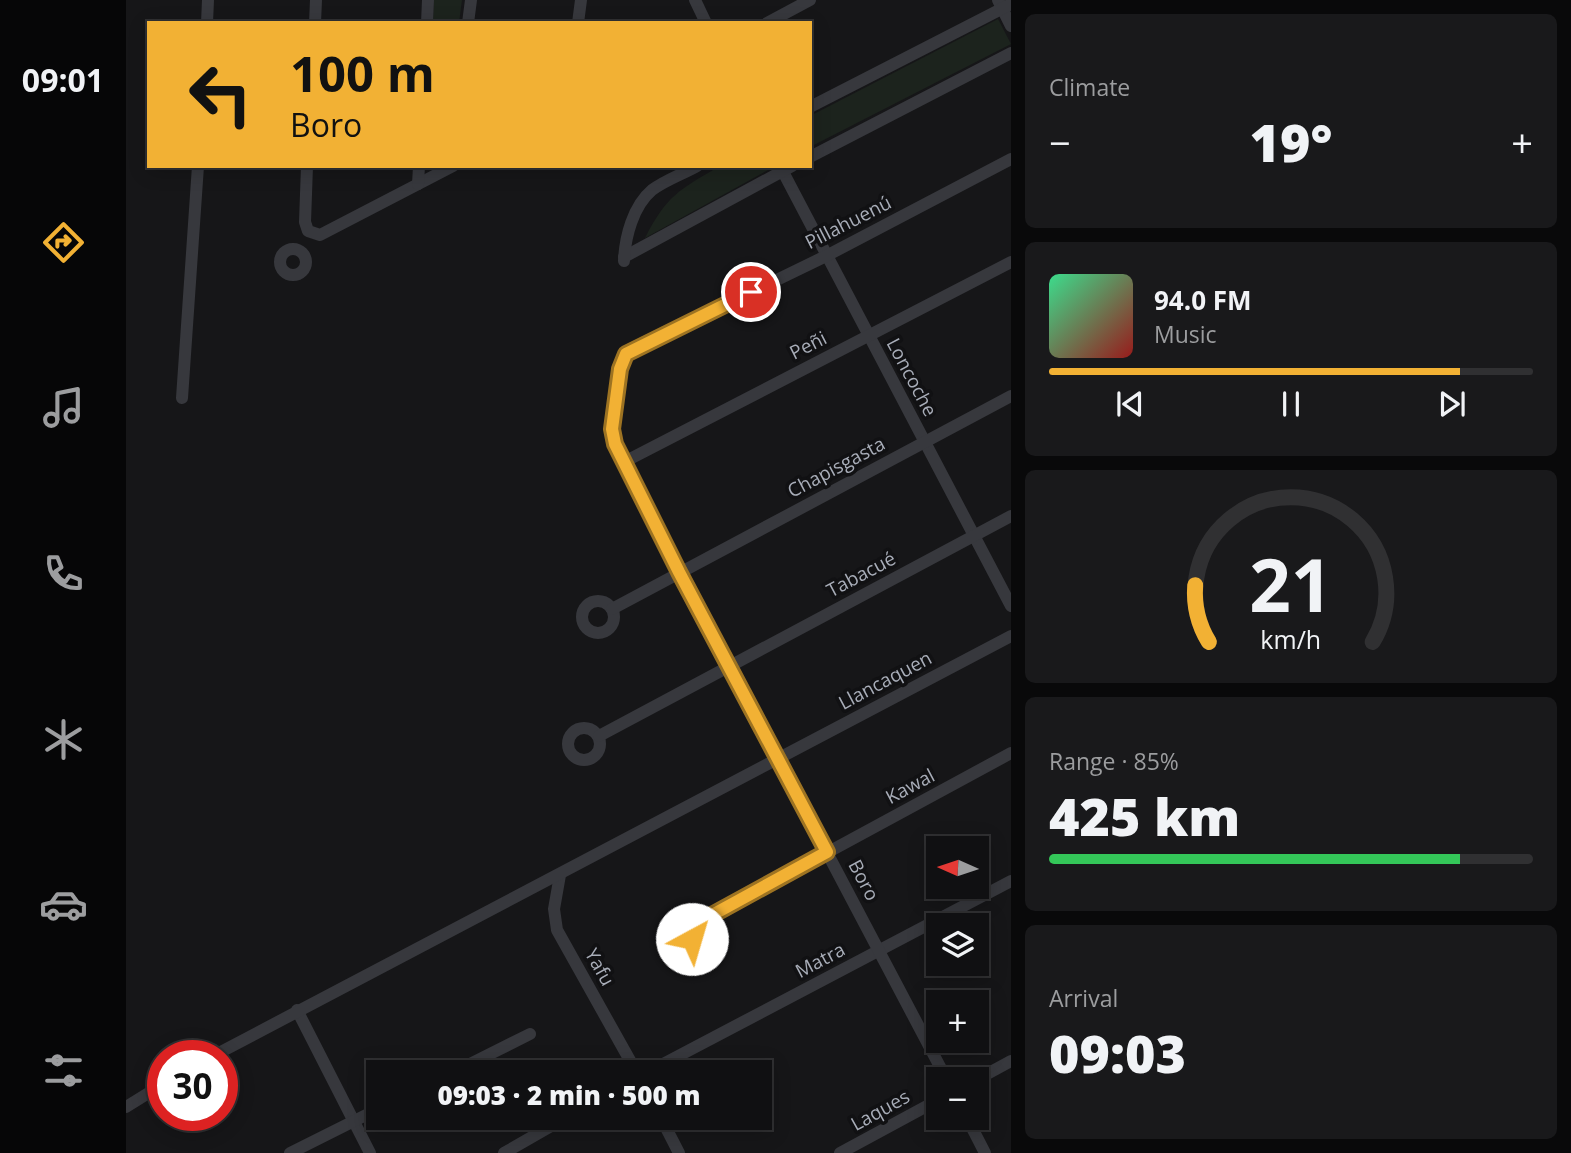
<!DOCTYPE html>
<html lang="en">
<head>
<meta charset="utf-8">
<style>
	:root { --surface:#101012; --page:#19191b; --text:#f1f3f6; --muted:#9c9d9f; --line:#303032; --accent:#f2b134 }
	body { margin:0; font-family:"Open Sans",sans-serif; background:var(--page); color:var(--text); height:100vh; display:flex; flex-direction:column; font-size:26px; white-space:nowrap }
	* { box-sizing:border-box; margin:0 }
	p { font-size:23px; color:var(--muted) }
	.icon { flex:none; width:38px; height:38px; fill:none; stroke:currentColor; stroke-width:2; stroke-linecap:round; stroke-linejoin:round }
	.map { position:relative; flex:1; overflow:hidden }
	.details { display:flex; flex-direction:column; gap:14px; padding:14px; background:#09090a; width:560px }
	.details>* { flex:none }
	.guide { position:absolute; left:21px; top:21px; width:665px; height:147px; border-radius:0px; box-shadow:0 4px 18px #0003,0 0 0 2px var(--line); background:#f2b134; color:#111; overflow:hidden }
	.needle { width:46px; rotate:273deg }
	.controls { position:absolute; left:800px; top:836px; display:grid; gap:14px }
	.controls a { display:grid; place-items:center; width:63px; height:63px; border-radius:0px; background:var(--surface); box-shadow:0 4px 18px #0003,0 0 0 2px var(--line); font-size:35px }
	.speed { position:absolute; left:21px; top:1040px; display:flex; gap:14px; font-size:35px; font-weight:700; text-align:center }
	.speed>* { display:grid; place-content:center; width:91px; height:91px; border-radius:50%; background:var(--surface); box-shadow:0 4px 18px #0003,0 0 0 2px var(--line); line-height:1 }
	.speed .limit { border:10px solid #d22; background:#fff; color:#111 }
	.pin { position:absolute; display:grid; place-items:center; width:60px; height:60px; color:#fff; margin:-30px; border:4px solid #fff; border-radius:50%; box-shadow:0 2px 7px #0007 }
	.me { position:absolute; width:77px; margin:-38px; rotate:39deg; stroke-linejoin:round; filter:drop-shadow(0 0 5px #0008) }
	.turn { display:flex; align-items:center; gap:24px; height:147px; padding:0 28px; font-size:32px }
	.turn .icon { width:91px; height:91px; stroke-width:2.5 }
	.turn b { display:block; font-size:49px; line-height:60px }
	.big { font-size:52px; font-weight:800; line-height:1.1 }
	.details .tile { flex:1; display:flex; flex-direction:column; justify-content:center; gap:10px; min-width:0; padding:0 24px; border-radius:10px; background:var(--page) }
	.details .dial { align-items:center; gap:0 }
	.dial svg { height:182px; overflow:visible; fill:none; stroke:var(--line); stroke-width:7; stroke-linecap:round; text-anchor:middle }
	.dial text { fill:var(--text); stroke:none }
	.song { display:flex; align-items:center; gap:21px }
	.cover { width:84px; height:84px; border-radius:10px; background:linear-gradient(135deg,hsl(150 70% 55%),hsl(0 70% 35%)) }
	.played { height:7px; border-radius:4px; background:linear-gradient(90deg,var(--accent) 85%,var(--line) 85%) }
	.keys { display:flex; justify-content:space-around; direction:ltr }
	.heat { display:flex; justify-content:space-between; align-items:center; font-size:38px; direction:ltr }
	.charge { height:10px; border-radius:5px; background:linear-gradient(90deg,#34c759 85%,var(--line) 0) }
	.trip { position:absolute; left:240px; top:1060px; width:406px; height:70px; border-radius:0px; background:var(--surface); box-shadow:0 4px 18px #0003,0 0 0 2px var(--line); font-weight:800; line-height:70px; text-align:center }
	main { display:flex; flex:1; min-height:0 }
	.menu { display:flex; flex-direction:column; width:126px; justify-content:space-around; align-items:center; background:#060607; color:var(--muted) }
	.menu .icon { width:49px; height:49px }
	.menu .current { color:var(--accent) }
	.menu b { font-size:32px; color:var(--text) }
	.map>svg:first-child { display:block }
	.green { fill:#1c231d }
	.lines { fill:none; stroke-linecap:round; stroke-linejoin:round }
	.street { stroke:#37383d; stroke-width:12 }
	.route-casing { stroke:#9d7322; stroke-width:18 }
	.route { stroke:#f2b134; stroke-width:12 }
	.labels { text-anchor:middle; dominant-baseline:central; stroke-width:7; stroke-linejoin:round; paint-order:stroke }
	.street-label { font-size:19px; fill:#a8adb8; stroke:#111113 }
</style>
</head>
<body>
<main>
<nav class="menu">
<b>09:01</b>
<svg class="icon current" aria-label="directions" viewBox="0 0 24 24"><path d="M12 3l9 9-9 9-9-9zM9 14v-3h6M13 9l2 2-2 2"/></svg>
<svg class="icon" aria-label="music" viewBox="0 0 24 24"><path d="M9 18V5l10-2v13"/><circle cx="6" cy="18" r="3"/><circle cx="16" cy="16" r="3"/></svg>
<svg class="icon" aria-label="phone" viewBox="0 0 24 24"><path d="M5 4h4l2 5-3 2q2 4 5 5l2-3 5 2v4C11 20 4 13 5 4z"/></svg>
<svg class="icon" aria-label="climate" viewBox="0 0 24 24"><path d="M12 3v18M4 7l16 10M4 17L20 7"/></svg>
<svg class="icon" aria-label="car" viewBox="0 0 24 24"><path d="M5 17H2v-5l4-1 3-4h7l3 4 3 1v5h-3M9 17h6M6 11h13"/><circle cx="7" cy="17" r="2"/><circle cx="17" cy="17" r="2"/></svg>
<svg class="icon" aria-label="filters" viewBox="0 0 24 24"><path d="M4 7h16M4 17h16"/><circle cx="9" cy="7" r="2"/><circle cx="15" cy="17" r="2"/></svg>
</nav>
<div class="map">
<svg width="885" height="1153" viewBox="0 0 885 1153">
	<rect width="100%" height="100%" fill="#161618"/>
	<g class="green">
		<polygon points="308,0 336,0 333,23 307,23"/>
		<polygon points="872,19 885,44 684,147 684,116"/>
		<path d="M 594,166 L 641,166 L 642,170 L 519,238 C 541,195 553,190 594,166 Z"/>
	</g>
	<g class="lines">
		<g class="street">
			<polyline points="569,0 580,23"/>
			<polyline points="872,0 885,26"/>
			<polyline points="81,23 82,0"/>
			<polyline points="189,23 190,0"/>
			<polyline points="301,23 302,0"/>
			<polyline points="342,23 345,0"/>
			<polyline points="452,23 455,0"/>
			<polyline points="641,23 684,0"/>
			<polyline points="684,107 885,4"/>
			<polyline points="684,157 885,53"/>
			<polyline points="181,166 179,222 182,231 194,235 327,166"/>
			<polyline points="654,166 885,606"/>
			<polyline points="292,184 293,166"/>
			<circle cx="167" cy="262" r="13"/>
			<polyline points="498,257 666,166"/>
			<path d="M 498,261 C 499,237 507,206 526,190 C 539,180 557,174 571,166"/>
			<polyline points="56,398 72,166"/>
			<polyline points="498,462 885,262"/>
			<circle cx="472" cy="617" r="16"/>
			<polyline points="486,609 885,396"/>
			<circle cx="458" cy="744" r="16"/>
			<polyline points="473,736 885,516"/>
			<polyline points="434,875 428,909 431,930 511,1073"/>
			<circle cx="553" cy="933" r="14"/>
			<polyline points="566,926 885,753"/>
			<polyline points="171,1010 244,1153"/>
			<polyline points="89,1055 885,636"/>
			<polyline points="326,1073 404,1034"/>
			<polyline points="520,1073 885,881"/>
			<polyline points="821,1080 553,572 489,444 486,430 494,368 501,353 700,256 885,159"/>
			<polyline points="850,1080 885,1061"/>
			<polyline points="0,1107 37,1084"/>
			<polyline points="535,1118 553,1153"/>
			<polyline points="841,1118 859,1153"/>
			<polyline points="164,1153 252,1109"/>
			<polyline points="378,1153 439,1118"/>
			<polyline points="714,1153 812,1100"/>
		</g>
	</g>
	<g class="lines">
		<defs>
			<polyline id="route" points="566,939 566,926 701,852 553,572 489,444 486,429 494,369 500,354 625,292"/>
		</defs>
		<use href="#route" class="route-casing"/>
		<use href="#route" class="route"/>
	</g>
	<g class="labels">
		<g class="street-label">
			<text transform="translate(722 222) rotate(-27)">Pillahuenú</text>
			<text transform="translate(682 345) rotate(-27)">Peñi</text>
			<text transform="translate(786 377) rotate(62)">Loncoche</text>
			<text transform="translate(710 467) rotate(-28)">Chapisgasta</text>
			<text transform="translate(735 574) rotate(-28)">Tabacué</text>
			<text transform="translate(759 680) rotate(-28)">Llancaquen</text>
			<text transform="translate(784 786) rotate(-28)">Kawal</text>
			<text transform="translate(738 880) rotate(62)">Boro</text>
			<text transform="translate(694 960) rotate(-28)">Matra</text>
			<text transform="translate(474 967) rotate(61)">Yafu</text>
			<text transform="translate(754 1110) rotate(-29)">Laques</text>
		</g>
	</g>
</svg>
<div class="controls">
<a><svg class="needle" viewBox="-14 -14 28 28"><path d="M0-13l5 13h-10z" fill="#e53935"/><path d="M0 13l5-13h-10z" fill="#9c9d9f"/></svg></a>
<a><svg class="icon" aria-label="layers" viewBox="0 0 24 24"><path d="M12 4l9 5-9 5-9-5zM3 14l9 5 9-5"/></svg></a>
<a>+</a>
<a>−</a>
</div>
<div class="speed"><div class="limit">30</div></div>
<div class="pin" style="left:625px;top:292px;background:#d93025"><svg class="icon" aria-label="arrive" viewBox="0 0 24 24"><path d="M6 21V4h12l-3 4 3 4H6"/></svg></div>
<svg class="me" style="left:566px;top:939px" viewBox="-20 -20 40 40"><circle r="19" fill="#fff"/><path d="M0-13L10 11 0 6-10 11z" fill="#f2b134"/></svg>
<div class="trip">09:03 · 2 min · 500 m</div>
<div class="guide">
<div class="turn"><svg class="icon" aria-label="left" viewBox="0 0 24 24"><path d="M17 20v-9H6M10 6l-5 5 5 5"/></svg><div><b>100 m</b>Boro</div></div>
</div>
</div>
<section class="details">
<div class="tile"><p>Climate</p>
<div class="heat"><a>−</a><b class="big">19°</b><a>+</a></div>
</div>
<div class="tile">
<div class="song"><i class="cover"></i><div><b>94.0 FM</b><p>Music</p></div></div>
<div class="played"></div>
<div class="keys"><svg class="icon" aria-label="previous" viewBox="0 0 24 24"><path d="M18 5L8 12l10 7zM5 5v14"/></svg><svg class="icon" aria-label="pause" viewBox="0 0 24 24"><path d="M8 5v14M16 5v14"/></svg><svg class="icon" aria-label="next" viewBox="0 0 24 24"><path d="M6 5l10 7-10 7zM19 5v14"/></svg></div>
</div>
<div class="tile dial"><svg viewBox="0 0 100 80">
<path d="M14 69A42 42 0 1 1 86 69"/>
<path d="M14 69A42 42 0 0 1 8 44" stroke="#f2b134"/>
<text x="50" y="56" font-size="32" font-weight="700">21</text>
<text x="50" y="72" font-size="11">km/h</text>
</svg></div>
<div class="tile"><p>Range · 85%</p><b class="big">425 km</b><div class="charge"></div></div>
<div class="tile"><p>Arrival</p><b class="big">09:03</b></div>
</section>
</main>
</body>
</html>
